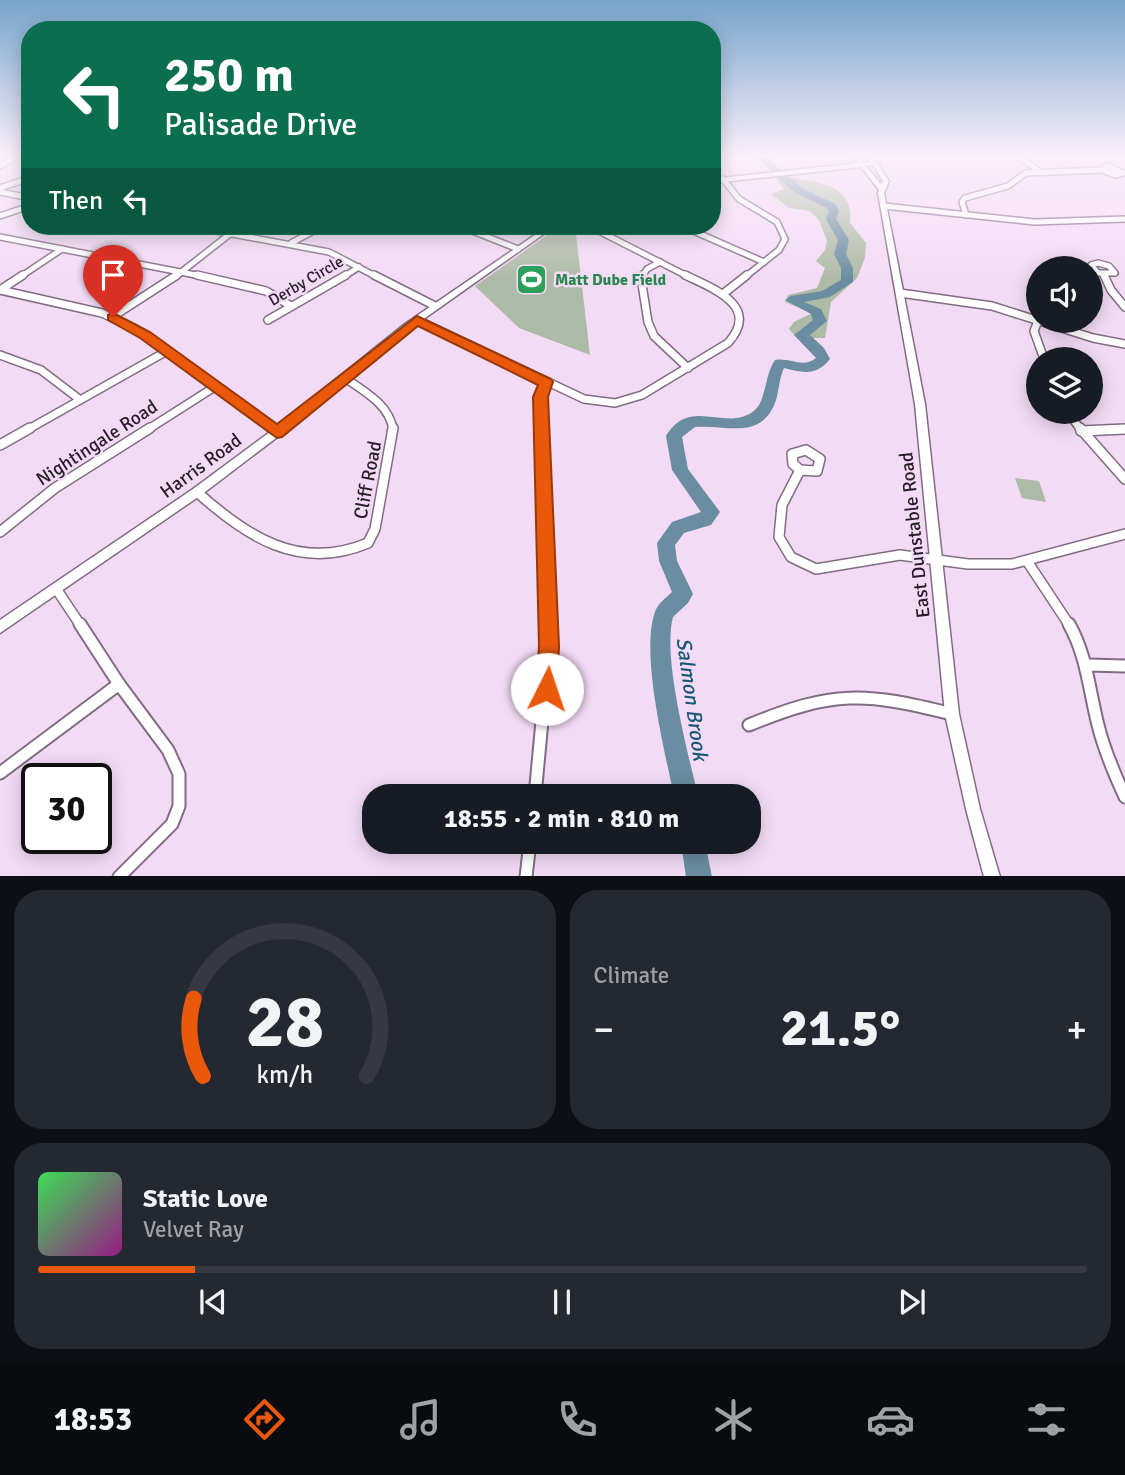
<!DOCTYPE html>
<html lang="en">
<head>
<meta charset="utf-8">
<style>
	:root { --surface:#171b24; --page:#242831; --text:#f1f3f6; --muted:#9ea1a6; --line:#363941; --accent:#ea580c }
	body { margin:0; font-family:Signika,sans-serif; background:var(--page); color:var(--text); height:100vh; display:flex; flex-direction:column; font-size:26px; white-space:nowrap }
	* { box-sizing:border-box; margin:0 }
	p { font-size:23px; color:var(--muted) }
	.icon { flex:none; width:38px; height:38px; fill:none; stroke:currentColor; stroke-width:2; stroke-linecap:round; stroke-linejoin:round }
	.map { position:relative; height:876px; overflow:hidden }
	.side { display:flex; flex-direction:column; gap:14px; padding:14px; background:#0d0f14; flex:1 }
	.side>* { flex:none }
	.hud { position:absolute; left:21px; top:21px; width:700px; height:214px; border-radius:28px; box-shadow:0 4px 18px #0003; background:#0b6e4f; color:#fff; overflow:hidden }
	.buttons { position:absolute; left:1026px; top:256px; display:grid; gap:14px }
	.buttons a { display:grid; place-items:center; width:77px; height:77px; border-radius:50%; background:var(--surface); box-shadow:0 4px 18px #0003; font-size:35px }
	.speed { position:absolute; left:21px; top:763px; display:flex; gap:14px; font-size:35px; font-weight:700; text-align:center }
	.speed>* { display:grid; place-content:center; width:91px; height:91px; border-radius:50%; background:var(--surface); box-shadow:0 4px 18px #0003; line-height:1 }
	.speed .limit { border:4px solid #111; border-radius:10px; background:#fff; color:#111 }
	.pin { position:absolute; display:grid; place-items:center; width:60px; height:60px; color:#fff; margin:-72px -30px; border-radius:50% 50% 50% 0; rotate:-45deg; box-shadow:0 0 7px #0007 }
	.pin .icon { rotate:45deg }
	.me { position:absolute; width:77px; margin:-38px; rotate:4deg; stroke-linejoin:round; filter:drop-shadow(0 0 5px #0008) }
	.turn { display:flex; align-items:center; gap:24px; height:147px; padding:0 28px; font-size:32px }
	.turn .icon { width:91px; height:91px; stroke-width:2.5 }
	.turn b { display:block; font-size:49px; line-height:60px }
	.then { display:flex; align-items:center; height:66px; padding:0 28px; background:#0003; gap:14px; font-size:26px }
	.big { font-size:52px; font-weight:800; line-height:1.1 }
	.side .tile { flex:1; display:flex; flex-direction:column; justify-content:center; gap:10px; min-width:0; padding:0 24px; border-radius:28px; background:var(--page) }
	.side .dial { align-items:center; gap:0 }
	.dial svg { height:182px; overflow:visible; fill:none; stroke:var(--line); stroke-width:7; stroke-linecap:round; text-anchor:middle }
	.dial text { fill:var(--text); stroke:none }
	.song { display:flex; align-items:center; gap:21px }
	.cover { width:84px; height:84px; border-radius:10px; background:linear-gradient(135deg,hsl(130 70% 55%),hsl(310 70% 35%)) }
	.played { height:7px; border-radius:4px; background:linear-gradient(90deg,var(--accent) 15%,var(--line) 15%) }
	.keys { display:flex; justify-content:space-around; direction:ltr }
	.heat { display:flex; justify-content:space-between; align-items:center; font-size:38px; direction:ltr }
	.side .tiles { flex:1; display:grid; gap:14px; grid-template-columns:1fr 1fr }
	.tile:last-child { grid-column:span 2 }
	.trip { position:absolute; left:362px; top:784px; width:399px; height:70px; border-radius:28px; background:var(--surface); box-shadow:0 4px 18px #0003; font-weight:800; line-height:70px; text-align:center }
	.tabs { display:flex; height:112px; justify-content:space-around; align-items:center; background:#090b0e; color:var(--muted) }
	.tabs .icon { width:49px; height:49px }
	.tabs .active { color:var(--accent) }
	.tabs b { font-size:32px; color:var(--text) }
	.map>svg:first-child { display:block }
	.green { fill:#adbaa5 }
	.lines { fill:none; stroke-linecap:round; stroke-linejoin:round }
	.river { fill:#6b8da1; fill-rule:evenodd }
	.minor-far3-casing { stroke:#816c83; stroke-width:8 }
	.minor-far2-casing { stroke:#816c83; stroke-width:10 }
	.minor-far1-casing { stroke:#816c83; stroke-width:12 }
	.minor-casing { stroke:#816c83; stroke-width:15 }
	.tertiary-casing { stroke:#816c83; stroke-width:3 }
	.motorway-casing { stroke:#816c83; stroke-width:4 }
	.minor-far3 { stroke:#fff; stroke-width:5 }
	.minor-far2 { stroke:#fff; stroke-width:7 }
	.minor-far1 { stroke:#fff; stroke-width:9 }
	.minor { stroke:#fff; stroke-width:11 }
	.tertiary { fill:#fff; fill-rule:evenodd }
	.motorway { fill:#fff; fill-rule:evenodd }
	.route { fill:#ea580c; stroke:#983908; stroke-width:2 }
	.labels { text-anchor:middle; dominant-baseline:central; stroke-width:5; stroke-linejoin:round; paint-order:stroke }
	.far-leisure-label { font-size:16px; font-weight:bold; fill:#27864d; stroke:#f3dbf5; text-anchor:start }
	.far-street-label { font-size:16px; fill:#261d27; stroke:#f3dbf5 }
	.street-label { font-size:19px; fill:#261d27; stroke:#f3dbf5 }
	.water-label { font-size:21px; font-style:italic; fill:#185775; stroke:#f3dbf5 }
</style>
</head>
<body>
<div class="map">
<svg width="1125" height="877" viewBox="0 0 1125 877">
	<rect width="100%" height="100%" fill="#f3dbf5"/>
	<g class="green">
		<path d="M 790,177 C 820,183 854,184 850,223 L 866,243 L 865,258 L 857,278 L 831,302 L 825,338 L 797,338 L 789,329 L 794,322 L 812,313 L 785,302 L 788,295 L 817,288 L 825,268 L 816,261 L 825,250 L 827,241 L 819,220 L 810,211 L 789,208 L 771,194 L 784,189 L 776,179 Z"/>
		<polygon points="560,226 575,226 590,355 519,328 475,286"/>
		<polygon points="1015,478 1039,481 1046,502 1022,498"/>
	</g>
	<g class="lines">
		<g class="river">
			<polygon points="755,156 766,156 781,171 773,173"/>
			<path d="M 777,174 L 785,174 L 804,189 L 835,204 L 839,211 L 836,219 L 849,240 L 846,254 L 853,268 L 853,282 L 830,297 L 804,302 L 821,309 L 827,321 L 810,335 L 824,348 L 830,359 C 817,376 803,373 784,368 C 779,379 779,390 776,400 C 762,442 725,424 695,427 L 682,437 L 688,469 L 720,512 L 711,525 L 684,533 L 675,545 L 677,561 L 693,594 L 688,603 L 673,617 C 662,658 688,752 698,796 L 674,796 C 665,752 640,653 655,612 C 658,603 666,598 672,592 L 659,561 L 657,543 L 672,522 L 701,512 L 672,470 L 666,436 C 691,395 727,434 755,410 C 766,400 765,374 775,360 C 790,357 803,369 816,358 L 794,335 L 813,320 L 811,314 L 785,300 L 791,296 L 822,291 L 841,280 L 841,268 L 834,254 L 838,240 L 826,219 L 829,211 L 827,208 L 796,193 L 777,178 Z"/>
			<polygon points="681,842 705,842 712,877 686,877"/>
		</g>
		<defs>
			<g id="minor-far3">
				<polyline points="1018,156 1039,171"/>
				<polyline points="0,166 18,156"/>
				<polygon points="1107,166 1123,173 1115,175 1103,170"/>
				<polyline points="723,179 739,199 777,222 785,239 779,250 745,277"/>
				<polyline points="0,188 30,178"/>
				<polyline points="0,192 30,198"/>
				<polyline points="884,206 1034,222 1125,219"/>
				<polyline points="966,215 962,202 965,198 1008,186 1026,173 1103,170"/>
				<polyline points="0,216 30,206"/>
				<polyline points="190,226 329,252 377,277"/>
				<polyline points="460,226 518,249"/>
				<polyline points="589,226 689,277"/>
				<polyline points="682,226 764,262"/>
				<polyline points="0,237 206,277"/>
				<polyline points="291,243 323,226"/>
				<polygon points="1098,263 1109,266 1115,273 1098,273 1091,265"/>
				<polyline points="1104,274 1105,277"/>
				<polyline points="20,277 62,249"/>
				<polyline points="175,277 240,226"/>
				<polyline points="343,277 359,267"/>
				<polyline points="642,277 647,269 660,262"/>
			</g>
			<g id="minor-far2">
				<polyline points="197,275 266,291 291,306"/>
				<polyline points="374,275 435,306"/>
				<polyline points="643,275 641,278 648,322 654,336 688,368"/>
				<polyline points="1104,275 1111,290 1125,307"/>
				<polyline points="0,290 102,313 134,328 274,430"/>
				<polyline points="0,290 23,275"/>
				<polyline points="900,293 992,306 1093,338 1125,344"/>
				<polyline points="723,294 747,275"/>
				<polyline points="112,317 177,275"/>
				<polyline points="268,320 346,275"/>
				<path d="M 417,320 L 584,399 L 615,403 L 642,395 L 728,343 C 761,306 714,289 685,275"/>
				<polyline points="1038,321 1034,331 1044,359"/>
				<polyline points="0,355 41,370 79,399"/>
				<path d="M 345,378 C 364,391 390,405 393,430"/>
				<polyline points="1067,411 1081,430"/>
				<polyline points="27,430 167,351"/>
				<polyline points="147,430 216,386"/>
				<polyline points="542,430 541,397 546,382"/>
				<polyline points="1109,430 1125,429"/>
			</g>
			<g id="minor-far1">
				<polyline points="271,428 277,432"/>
				<polyline points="542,428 548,626"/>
				<polyline points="1080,428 1125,479"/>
				<polyline points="1081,431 1125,429"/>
				<polyline points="0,445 30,428"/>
				<polygon points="806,450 820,459 817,471 800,470 793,464 792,454"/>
				<polyline points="800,470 782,505 779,537 791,557 816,569 900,555 968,564 1012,564 1125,534"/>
				<path d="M 197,492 C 246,536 299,572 368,543 L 375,529 L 393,428"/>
				<polyline points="0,532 55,488 150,428"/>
				<polyline points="1027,561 1070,626"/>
				<polyline points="57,590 81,626"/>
			</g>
			<g id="minor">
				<polyline points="80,624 119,684 168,750 179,774 179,806 172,824 119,877"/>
				<path d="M 1069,624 C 1087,656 1089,690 1098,725 C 1104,750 1114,773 1125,797"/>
				<polyline points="1087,665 1125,666"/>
				<path d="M 749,725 C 834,690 864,692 952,714"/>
				<polyline points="0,773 119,684"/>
				<polyline points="535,796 549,646 548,624"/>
				<polyline points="526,877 530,842"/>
			</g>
			<g id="tertiary">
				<path d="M 852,156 L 858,156 L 864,163 L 871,162 L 867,156 L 873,156 L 876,161 L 880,163 L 878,164 L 889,181 L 884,193 L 925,404 L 959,714 L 980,809 L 1000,877 L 984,877 L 966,809 L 945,714 L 915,404 L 878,193 L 879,190 L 861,167 L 712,183 L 712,179 L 858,163 ZM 873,165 L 883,181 L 881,184 L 866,166 Z"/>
				<polygon points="548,226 555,226 411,328 280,435 201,495 0,633 0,620 193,489 274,429 405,324"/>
			</g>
			<polygon id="motorway" points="868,156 876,156 878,160 871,162"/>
		</defs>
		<use href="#minor-far3" class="minor-far3-casing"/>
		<use href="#minor-far2" class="minor-far2-casing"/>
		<use href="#minor-far1" class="minor-far1-casing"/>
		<use href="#minor" class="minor-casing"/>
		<use href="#tertiary" class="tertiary-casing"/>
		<use href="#motorway" class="motorway-casing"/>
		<use href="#minor-far3" class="minor-far3"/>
		<use href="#minor-far2" class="minor-far2"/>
		<use href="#minor-far1" class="minor-far1"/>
		<use href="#minor" class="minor"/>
		<use href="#tertiary" class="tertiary"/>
		<use href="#motorway" class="motorway"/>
	</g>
	<linearGradient id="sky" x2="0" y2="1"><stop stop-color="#76a4cc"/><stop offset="0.56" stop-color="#faeffa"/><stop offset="1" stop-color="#faeffa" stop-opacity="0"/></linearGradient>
	<rect width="1125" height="279" fill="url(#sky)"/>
	<polygon class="route" points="113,313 150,332 277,424 417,316 551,379 553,382 548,397 559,646 557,689 554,696 547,699 539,696 536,689 539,646 533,397 538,385 418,326 282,437 277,438 140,338 108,320 108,315"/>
	<defs>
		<symbol id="stadium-square" viewBox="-11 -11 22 22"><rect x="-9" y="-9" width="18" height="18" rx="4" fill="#2e9e5b" stroke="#f3dbf5"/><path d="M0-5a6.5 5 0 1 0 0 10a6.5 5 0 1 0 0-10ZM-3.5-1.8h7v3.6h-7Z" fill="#fff"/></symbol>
	</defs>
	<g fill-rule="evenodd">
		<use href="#stadium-square" x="514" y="262" width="35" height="35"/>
	</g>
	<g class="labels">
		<g class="far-leisure-label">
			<text x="555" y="280">Matt Dube Field</text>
		</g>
		<g class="far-street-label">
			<text transform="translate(306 281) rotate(-30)">Derby Circle</text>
		</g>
		<g class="street-label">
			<text transform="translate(97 443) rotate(-33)">Nightingale Road</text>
			<text transform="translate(201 466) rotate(-36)">Harris Road</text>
			<text transform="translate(368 480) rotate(-79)">Cliff Road</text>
			<text transform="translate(915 535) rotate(-96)">East Dunstable Road</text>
		</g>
		<g class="water-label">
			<text transform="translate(692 699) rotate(82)">Salmon Brook</text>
		</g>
	</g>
</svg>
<div class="buttons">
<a><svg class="icon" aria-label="sound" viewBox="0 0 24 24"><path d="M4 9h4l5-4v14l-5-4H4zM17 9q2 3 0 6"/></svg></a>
<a><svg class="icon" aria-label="layers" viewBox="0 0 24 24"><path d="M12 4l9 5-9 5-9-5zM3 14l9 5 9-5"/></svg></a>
</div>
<div class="speed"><div class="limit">30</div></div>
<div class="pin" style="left:113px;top:317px;background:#d93025"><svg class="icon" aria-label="arrive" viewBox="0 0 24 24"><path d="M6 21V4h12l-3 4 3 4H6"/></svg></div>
<svg class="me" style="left:547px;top:689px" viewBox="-20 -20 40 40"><circle r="19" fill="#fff"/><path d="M0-13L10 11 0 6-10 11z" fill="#ea580c"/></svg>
<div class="trip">18:55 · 2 min · 810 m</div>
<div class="hud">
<div class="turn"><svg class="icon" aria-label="left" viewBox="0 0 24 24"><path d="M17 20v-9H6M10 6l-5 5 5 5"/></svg><div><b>250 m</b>Palisade Drive</div></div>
<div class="then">Then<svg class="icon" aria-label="left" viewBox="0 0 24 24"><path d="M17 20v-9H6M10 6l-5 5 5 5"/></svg></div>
</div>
</div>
<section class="side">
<div class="tiles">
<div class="tile dial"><svg viewBox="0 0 100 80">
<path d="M14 69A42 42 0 1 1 86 69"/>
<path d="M14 69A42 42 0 0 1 10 35" stroke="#ea580c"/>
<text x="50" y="56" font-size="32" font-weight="700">28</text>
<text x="50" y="72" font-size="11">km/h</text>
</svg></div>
<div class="tile"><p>Climate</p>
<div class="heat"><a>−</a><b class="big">21.5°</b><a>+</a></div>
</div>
<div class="tile">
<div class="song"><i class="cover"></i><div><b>Static Love</b><p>Velvet Ray</p></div></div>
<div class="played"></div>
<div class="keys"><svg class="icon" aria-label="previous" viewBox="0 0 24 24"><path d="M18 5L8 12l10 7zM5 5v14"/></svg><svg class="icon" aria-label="pause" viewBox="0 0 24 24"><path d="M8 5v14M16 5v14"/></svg><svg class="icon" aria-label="next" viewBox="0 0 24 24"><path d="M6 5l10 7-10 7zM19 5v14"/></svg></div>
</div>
</div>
</section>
<nav class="tabs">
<b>18:53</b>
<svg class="icon active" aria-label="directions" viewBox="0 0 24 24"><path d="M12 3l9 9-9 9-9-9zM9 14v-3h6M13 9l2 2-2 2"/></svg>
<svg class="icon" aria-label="music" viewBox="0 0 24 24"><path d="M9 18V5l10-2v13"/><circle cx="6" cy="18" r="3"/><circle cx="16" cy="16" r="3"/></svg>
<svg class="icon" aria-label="phone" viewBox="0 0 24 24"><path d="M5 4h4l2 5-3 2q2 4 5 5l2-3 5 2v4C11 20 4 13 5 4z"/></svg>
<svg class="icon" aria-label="climate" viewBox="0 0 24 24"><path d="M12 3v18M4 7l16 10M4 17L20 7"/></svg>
<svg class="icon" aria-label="car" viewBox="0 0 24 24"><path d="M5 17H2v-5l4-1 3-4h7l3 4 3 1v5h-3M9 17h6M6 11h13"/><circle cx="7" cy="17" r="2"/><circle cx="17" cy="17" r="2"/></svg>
<svg class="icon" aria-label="filters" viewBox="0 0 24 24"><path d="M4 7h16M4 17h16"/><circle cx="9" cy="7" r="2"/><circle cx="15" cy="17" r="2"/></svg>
</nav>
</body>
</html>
